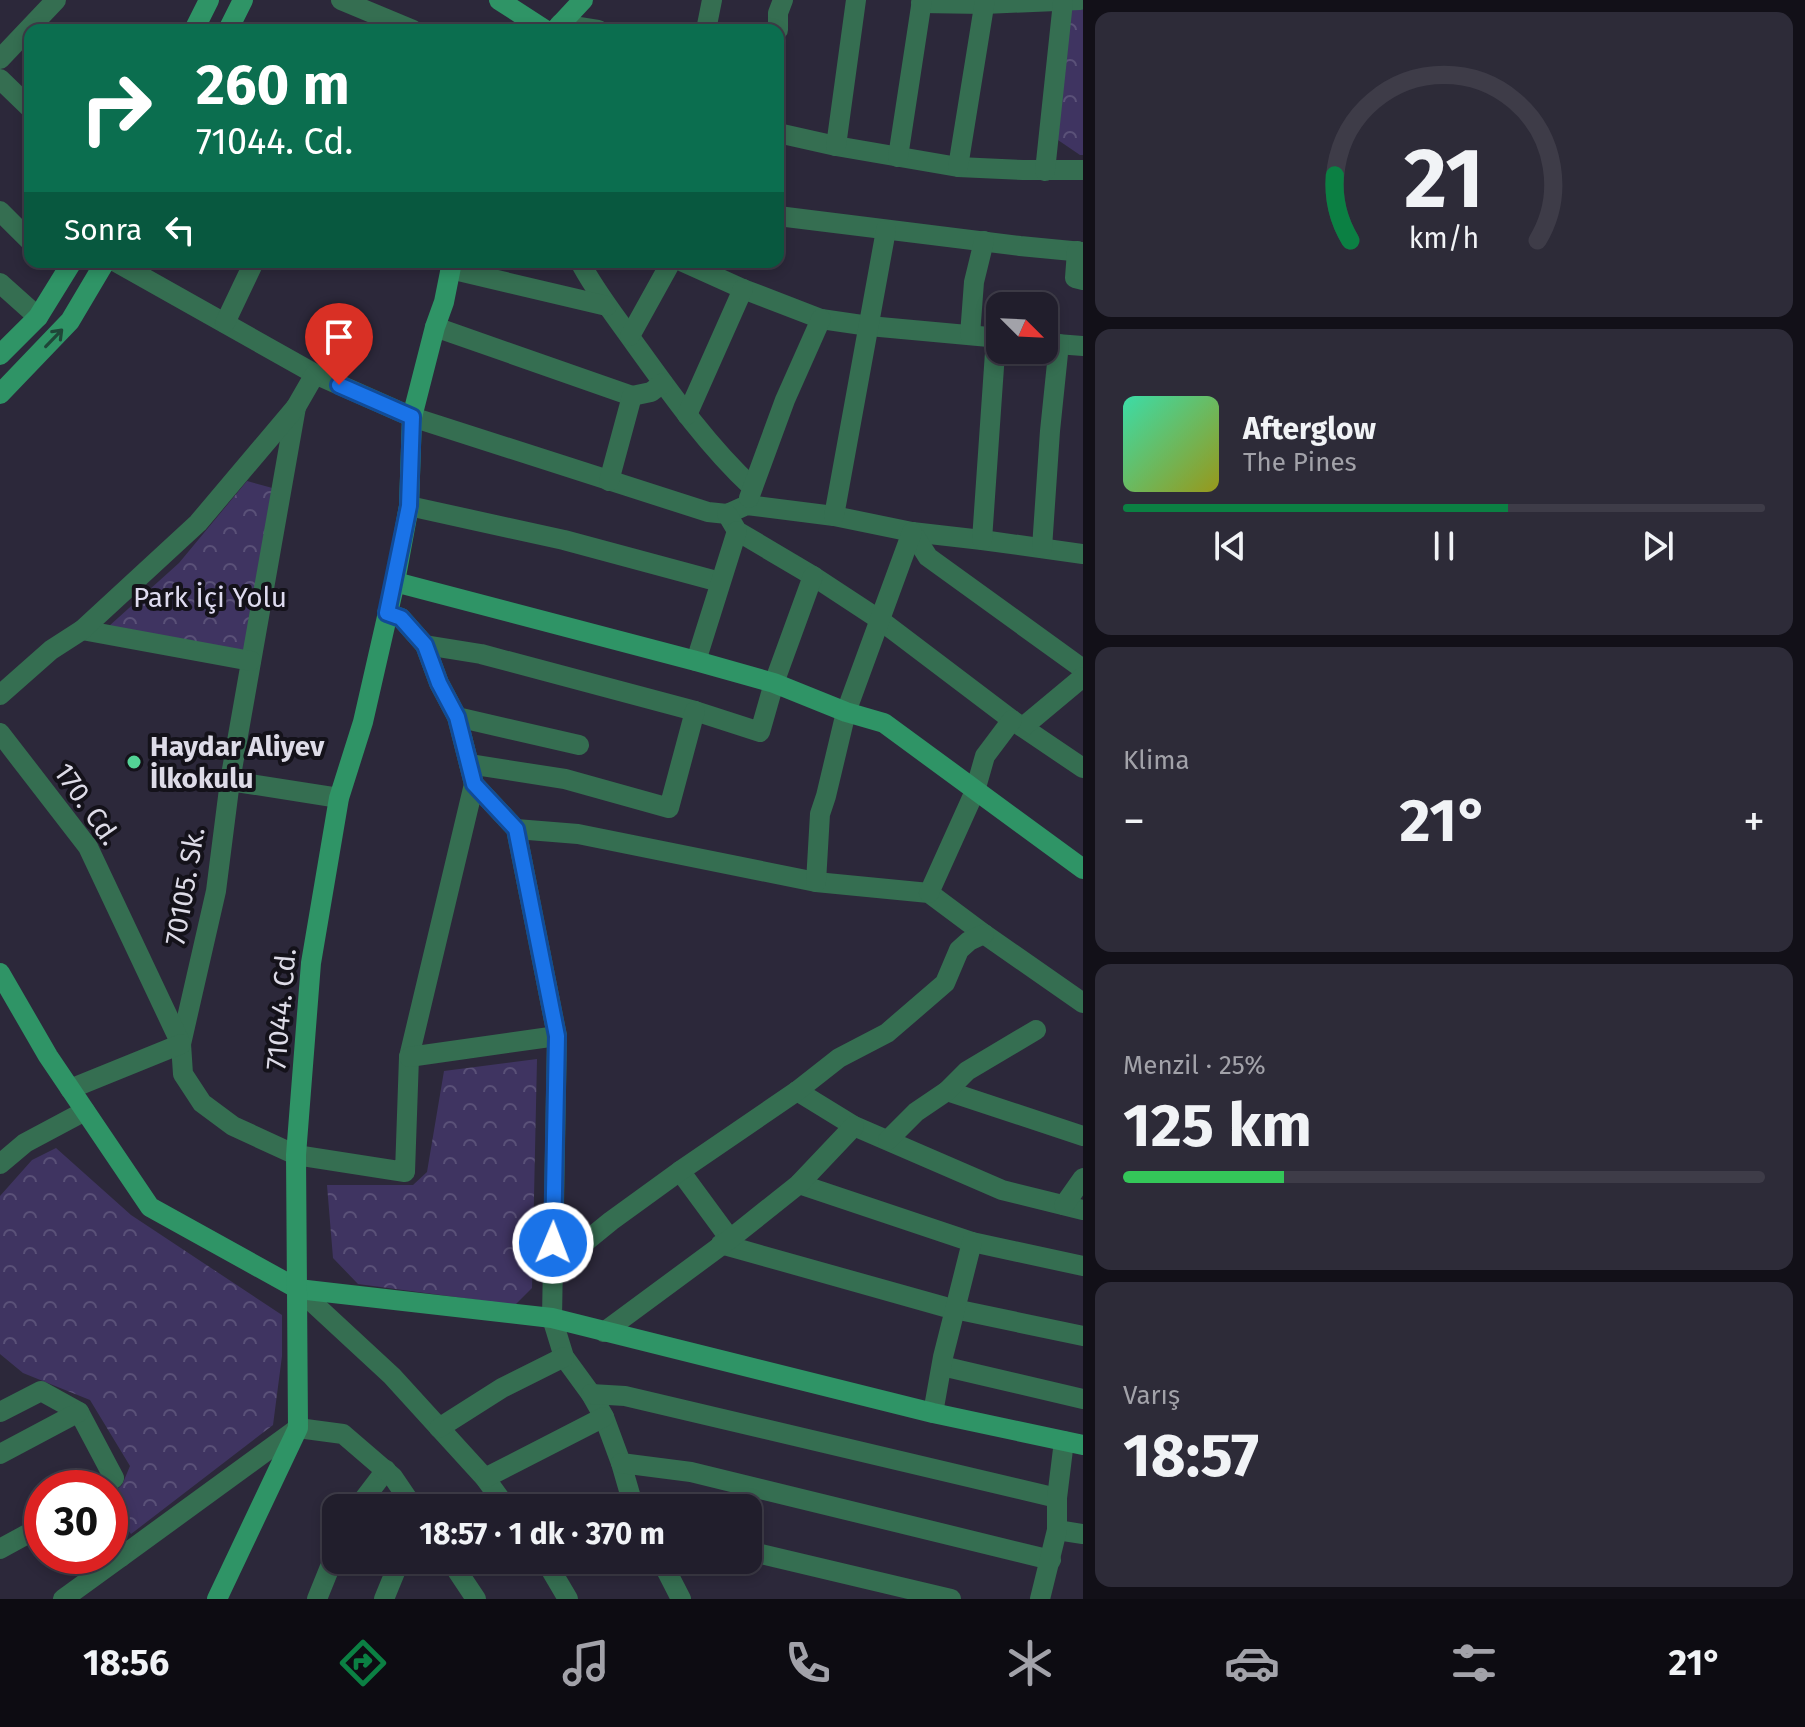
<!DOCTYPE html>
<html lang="tr">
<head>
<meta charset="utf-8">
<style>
	:root { --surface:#211e2c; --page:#2d2b38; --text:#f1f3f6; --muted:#a2a2a9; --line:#3e3c48; --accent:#0b8043 }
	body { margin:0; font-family:"Fira Sans",sans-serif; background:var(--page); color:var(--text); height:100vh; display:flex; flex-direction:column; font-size:30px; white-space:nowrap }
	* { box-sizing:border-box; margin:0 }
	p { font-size:26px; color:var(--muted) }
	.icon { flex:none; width:44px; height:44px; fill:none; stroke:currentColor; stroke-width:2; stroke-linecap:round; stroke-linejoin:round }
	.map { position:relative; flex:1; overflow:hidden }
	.panel { display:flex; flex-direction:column; gap:12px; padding:12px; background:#121018; width:722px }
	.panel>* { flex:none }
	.guide { position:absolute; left:24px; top:24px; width:760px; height:244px; border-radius:16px; box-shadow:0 4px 12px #0003,0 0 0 2px var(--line); background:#0b6e4f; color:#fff; overflow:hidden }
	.needle { width:52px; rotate:114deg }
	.fabs { position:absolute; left:986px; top:292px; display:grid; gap:16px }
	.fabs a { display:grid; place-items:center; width:72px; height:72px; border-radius:16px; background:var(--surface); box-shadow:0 4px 12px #0003,0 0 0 2px var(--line); font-size:40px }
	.speed { position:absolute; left:24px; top:1470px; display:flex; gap:16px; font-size:40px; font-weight:700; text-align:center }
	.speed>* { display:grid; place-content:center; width:104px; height:104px; border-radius:50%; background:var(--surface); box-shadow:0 4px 12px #0003,0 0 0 2px var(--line); line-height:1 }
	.speed .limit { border:12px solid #d22; background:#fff; color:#111 }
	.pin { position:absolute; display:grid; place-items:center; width:68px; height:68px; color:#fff; margin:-82px -34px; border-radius:50% 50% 50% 0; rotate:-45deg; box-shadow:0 0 8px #0007 }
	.pin .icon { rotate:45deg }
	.me { position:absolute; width:88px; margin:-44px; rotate:1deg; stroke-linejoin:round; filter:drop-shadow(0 0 6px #0008) }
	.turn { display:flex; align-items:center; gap:28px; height:168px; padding:0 40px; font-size:36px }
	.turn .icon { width:104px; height:104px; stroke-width:2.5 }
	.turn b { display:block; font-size:56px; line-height:68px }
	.then { display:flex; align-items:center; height:76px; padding:0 40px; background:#0003; gap:16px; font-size:30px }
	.big { font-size:60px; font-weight:700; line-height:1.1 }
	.panel .tile { flex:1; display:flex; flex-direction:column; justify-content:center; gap:12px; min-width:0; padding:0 28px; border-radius:16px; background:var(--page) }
	.panel .dial { align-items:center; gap:0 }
	.dial svg { height:208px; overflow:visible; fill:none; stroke:var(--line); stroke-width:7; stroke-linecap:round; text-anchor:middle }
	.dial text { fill:var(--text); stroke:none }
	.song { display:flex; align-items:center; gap:24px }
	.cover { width:96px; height:96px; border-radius:12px; background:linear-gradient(135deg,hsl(160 70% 55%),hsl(60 70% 35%)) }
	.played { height:8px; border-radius:4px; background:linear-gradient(90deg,var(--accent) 60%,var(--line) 60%) }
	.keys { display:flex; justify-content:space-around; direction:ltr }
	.heat { display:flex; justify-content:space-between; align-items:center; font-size:44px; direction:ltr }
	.charge { height:12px; border-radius:6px; background:linear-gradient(90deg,#34c759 25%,var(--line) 0) }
	.trip { position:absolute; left:322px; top:1494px; width:440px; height:80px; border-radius:16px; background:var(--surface); box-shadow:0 4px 12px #0003,0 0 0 2px var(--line); font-weight:700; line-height:80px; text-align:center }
	.tabs { display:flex; height:128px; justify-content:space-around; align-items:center; background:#0d0c12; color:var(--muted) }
	.tabs .icon { width:56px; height:56px }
	.tabs .current { color:var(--accent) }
	.tabs b { font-size:36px; color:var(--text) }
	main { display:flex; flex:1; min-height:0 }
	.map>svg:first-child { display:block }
	.park { fill:url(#park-crowns) }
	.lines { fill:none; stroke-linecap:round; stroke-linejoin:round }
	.street { stroke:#356e51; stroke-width:20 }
	.secondary { stroke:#2f9466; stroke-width:20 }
	.oneway { stroke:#1f4638 }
	.route-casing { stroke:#114b97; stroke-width:20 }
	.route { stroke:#1a73e8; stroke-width:14 }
	.poi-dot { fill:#53d396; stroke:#14121a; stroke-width:3 }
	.labels { text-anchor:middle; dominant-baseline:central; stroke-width:8; stroke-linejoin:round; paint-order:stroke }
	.park-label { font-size:28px; fill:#dedbef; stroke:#14121a }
	.poi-label { font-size:28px; font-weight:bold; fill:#dddbe7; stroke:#14121a; text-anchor:start }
	.street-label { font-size:28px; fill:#dddbe7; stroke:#14121a }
</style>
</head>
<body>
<main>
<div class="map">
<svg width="1083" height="1599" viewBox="0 0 1083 1599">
	<defs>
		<pattern id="park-crowns" width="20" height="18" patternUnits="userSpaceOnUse" patternTransform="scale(2)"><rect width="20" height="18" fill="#3f3461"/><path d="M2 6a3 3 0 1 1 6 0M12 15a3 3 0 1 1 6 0" fill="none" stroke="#5a5178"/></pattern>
	</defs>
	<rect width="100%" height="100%" fill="#2c283a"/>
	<g class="park">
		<polygon points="1083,9 1083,155 1080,155 1055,138 1071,10"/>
		<polygon points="247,481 276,489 251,652 108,627 179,563"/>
		<polygon points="537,1059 532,1288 515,1305 358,1284 333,1258 327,1185 413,1185 427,1172 444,1071"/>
		<polygon points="56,1148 131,1215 282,1315 282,1356 273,1425 131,1534 110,1507 110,1496 122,1485 130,1466 90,1400 23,1373 0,1354 0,1196 32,1160"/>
	</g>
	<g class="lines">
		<g class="street">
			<polyline points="341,0 413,30"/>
			<polyline points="921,3 984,4 1080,0"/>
			<polyline points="560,24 598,30"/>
			<polyline points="706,30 712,0"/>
			<polyline points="778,30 778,13 783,0"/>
			<polyline points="0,59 56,0"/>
			<polyline points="0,79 30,108"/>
			<polyline points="778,133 836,146 958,167 1023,170 1083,170"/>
			<polyline points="836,146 856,0"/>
			<polyline points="898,157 922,0"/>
			<polyline points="958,167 985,0"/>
			<polyline points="1045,171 1063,2"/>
			<polyline points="0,211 30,241"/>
			<polyline points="778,216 1020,246 1083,252"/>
			<polyline points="1077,251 1075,278 1083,280"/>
			<polyline points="116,262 315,374 412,417 708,512 727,514 747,505 834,516 912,532 982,540 1083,554"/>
			<path d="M 580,262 C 595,291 616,317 635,344 C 671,394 707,445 752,487"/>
			<polyline points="683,262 743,289 821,319 869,326 1000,338"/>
			<polyline points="450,269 607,306"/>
			<polyline points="0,283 38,317"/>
			<polyline points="225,323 254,262"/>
			<polyline points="435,327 632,396"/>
			<polyline points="970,335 974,282 984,241"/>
			<polyline points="630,336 671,262"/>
			<polyline points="1044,343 1083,346"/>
			<polyline points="296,407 230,781 216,891 181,1044 183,1074 202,1103 233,1126 296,1155 405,1172 409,1057 474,784"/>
			<polyline points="687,415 743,289"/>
			<polyline points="609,481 632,396 651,392 663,383"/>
			<polyline points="749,498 785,400 821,319"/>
			<polyline points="409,506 564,540 720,582"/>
			<polyline points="727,514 737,531 813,576 880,620 1012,720 1083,768"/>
			<polyline points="834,516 886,230"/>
			<polyline points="912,532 928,557 1083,669"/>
			<polyline points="982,540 996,338"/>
			<polyline points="1042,548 1050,431 1059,344"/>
			<polyline points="387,613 401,618 425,645 439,683 457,717 474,784 516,829 557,1036 552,1318 564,1357 591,1394 604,1417 621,1463 634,1508"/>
			<polyline points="82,630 251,661"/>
			<polyline points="425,645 481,654 695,711 760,732 774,683 813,576"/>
			<polyline points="696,661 737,531"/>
			<polyline points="0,695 51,650 82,630 198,523 296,407 315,374"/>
			<polyline points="457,717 579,745"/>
			<polyline points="1023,727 1083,677"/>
			<polyline points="0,733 88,847 181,1044"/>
			<polyline points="469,764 565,779 669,808 695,711"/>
			<polyline points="230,781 339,798"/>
			<polyline points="516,829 578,834 816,882 929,893 984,934 1083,1003"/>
			<polyline points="816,882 820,814 826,796 846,712 912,532"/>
			<polyline points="929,893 975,791 985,756 1012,720"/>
			<polyline points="409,1057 557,1036"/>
			<polyline points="70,1089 181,1044"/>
			<polyline points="797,1091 854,1126 1002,1190 1083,1210"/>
			<polyline points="947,1091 1083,1136"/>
			<polyline points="888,1140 916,1112 947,1091 967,1071 1036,1030"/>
			<polyline points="0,1164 25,1143 85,1111"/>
			<polyline points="680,1171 730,1239"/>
			<polyline points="799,1184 972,1242 1083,1266"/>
			<polyline points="1064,1205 1083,1178"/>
			<polyline points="721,1244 945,1307 1083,1336"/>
			<polyline points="552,1269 611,1221 680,1171 797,1091 839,1058 887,1033 945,983 959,950 969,941 984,934"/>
			<polyline points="298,1289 392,1376 485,1478 507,1508"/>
			<polyline points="604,1332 730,1239 799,1184 854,1126"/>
			<polyline points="942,1366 1083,1399"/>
			<polyline points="591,1394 625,1396 1057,1498"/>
			<polyline points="0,1412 41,1391 79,1412 114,1478 102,1488"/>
			<polyline points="933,1413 943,1357 972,1242"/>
			<polyline points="439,1428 502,1388 564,1357"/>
			<polyline points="0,1454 79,1412"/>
			<polyline points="621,1463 691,1472 1051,1560"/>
			<polyline points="485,1478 604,1417"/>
			<polyline points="357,1508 386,1470"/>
			<polyline points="1057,1530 1083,1534"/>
			<polyline points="110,1539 121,1557 298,1428 343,1434 393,1477 414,1508"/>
			<polyline points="0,1549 42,1526"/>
			<polyline points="748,1551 951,1599"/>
			<polyline points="450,1560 476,1599"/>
			<polyline points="545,1560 568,1599"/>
			<polyline points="661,1560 681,1599"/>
			<polyline points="63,1599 121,1557"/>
			<polyline points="317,1599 336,1552"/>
			<polyline points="384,1599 400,1560"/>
			<polyline points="1040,1599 1057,1530 1057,1498 1064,1441"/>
		</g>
		<g class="secondary">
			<polyline points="499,0 545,30"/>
			<polyline points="194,30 209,0"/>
			<polyline points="228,30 243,0"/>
			<polyline points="555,30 583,0"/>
			<polyline points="0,355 38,317 72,262"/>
			<polyline points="0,394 70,321 105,262"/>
			<polyline points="395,582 696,661 774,683 846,712 884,723 1083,869"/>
			<polyline points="0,973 48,1056 150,1207 298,1289 552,1318 933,1413 1083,1445"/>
			<polyline points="217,1599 298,1428 296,1155 311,963 339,798 363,722 395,582 409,506 412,417 435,327 444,302 452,262"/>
		</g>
	</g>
	<defs><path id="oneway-shaft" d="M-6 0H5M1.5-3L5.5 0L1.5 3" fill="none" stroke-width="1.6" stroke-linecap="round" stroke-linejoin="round" transform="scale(2)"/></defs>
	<use class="oneway" href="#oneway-shaft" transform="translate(54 338) rotate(-46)"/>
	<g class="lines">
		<defs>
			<polyline id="route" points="339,385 412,417 409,506 387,613 401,618 425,645 439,683 457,717 474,784 516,829 557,1036 553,1243"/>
		</defs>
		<use href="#route" class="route-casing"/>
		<use href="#route" class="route"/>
	</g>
	<circle class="poi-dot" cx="134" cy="762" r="8"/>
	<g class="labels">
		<g class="park-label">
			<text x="210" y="597">Park İçi Yolu</text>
		</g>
		<g class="poi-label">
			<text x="150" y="746">Haydar Aliyev<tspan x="150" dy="32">İlkokulu</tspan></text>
		</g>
		<g class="street-label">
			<text transform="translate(87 804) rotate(55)">170. Cd.</text>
			<text transform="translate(185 886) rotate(-80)">70105. Sk.</text>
			<text transform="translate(281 1009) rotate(-85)">71044. Cd.</text>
		</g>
	</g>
</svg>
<div class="fabs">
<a><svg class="needle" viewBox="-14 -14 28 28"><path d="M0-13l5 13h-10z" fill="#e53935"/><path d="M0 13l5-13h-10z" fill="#a2a2a9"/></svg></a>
</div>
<div class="speed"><div class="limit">30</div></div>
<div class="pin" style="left:339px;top:385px;background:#d93025"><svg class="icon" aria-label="arrive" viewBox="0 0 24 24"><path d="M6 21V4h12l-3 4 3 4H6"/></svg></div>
<svg class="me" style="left:553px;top:1243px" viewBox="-20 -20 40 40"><circle r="17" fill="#1a73e8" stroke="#fff" stroke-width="3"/><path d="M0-11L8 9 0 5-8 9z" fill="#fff"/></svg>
<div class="trip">18:57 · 1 dk · 370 m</div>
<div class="guide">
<div class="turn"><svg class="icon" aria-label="right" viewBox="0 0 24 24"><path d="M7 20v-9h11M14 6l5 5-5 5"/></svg><div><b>260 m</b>71044. Cd.</div></div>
<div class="then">Sonra<svg class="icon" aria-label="left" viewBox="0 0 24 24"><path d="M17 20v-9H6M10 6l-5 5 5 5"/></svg></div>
</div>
</div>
<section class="panel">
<div class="tile dial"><svg viewBox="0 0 100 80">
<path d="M14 69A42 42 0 1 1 86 69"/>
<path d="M14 69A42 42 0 0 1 8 44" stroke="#0b8043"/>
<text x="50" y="56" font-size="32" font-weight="700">21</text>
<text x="50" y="72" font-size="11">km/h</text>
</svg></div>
<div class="tile">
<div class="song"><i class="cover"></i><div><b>Afterglow</b><p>The Pines</p></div></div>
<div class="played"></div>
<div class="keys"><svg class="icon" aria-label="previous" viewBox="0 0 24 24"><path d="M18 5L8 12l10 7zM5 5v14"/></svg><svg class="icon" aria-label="pause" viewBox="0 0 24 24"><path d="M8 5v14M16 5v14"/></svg><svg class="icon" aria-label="next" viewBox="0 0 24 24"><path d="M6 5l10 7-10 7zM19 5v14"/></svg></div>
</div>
<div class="tile"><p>Klima</p>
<div class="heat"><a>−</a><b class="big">21°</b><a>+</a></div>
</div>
<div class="tile"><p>Menzil · 25%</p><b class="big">125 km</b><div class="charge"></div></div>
<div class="tile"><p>Varış</p><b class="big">18:57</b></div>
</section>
</main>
<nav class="tabs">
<b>18:56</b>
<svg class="icon current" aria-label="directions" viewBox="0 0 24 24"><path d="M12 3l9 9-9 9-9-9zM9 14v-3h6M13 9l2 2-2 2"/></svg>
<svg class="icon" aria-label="music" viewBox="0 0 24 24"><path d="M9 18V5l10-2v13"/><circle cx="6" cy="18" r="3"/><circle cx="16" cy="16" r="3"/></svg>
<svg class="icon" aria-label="phone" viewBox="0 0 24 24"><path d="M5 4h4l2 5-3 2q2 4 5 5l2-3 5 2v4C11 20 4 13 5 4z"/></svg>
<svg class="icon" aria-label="climate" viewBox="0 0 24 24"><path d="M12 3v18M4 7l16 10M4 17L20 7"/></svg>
<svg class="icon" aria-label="car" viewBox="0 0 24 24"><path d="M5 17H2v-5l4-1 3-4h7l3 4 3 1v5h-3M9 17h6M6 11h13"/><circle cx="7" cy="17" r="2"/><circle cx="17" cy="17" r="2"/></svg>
<svg class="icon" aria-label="filters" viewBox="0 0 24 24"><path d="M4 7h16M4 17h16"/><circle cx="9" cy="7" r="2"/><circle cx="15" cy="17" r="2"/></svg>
<b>21°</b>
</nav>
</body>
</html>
